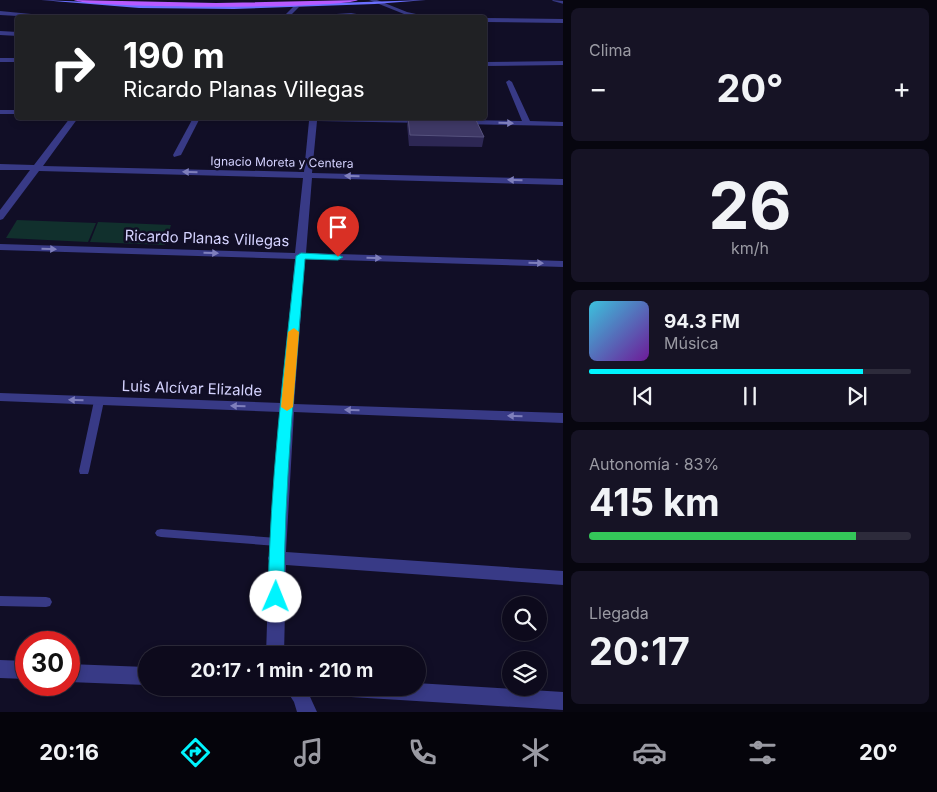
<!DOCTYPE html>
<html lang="es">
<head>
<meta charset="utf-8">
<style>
	:root { --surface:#0d0a1c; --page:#161325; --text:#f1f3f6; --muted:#9a9aa3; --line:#2d2b3b; --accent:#00f4fe }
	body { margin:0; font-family:Inter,sans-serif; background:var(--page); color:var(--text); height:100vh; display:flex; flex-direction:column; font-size:19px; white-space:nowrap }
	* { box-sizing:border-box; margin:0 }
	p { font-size:16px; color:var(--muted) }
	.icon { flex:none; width:28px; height:28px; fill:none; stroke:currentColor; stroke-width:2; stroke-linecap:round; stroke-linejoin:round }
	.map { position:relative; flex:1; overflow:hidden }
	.drawer { display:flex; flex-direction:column; gap:8px; padding:8px; background:#07060f; width:374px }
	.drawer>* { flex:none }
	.hud { position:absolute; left:15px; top:15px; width:472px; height:105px; border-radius:5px; box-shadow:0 2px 8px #0003,0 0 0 1px var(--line); background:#202124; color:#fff; overflow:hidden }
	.controls { position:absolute; left:502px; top:596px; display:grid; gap:10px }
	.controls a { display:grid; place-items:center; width:45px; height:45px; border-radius:50%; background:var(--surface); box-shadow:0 2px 8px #0003,0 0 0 1px var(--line); font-size:25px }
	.speed { position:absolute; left:15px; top:631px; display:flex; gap:10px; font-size:25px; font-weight:700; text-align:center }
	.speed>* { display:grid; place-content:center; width:65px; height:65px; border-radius:50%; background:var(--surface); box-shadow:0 2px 8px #0003,0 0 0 1px var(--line); line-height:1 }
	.speed .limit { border:8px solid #d22; background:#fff; color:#111 }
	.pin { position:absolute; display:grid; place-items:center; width:42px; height:42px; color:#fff; margin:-51px -21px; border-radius:50% 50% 50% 0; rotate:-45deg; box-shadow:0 0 5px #0007 }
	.pin .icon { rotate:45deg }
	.me { position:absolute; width:55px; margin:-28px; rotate:1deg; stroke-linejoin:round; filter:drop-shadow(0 0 4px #0008) }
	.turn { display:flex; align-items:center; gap:18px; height:105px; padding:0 25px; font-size:22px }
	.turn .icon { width:65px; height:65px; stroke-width:2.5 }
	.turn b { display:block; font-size:35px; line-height:42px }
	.big { font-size:38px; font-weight:700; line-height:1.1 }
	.drawer .widget { flex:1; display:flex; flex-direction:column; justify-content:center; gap:8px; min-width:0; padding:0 18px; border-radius:8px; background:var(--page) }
	.drawer .dial { align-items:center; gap:0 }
	.dial b { font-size:65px; line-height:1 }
	.song { display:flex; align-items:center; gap:15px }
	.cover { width:60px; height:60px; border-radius:8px; background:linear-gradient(135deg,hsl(190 70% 55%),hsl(280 70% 35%)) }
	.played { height:5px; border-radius:2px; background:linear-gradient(90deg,var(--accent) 85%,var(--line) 85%) }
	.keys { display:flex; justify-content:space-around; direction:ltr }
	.heat { display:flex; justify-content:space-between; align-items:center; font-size:28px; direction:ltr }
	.charge { height:8px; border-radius:4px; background:linear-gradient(90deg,#34c759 83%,var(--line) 0) }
	.trip { position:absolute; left:138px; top:646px; width:288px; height:50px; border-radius:25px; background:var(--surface); box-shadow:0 2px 8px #0003,0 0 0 1px var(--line); font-weight:700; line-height:50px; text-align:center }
	.menu { display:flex; height:80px; justify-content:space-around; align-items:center; background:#05040b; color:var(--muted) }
	.menu .icon { width:35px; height:35px }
	.menu .active { color:var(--accent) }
	.menu b { font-size:22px; color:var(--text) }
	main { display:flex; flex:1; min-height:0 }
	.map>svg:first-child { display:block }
	.green { fill:#11302d }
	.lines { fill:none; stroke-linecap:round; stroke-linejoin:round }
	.service { fill:#383a86; fill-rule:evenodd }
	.minor { fill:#383a86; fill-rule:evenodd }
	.secondary { fill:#6a6fff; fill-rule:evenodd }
	.primary { fill:#b75aff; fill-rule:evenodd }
	.wall { fill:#2d2754 }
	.building { fill:#3f3966; stroke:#56527e }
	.oneway { fill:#7f7fbc }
	.route { fill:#00f4fe; stroke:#009fa5 }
	.slow { fill:#f59e0b }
	.labels { text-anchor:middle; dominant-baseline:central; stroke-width:5; stroke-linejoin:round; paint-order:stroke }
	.far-street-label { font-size:12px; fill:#d5d3ff; stroke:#110e26 }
	.street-label { font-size:15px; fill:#d5d3ff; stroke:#110e26 }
</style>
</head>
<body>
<main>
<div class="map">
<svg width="564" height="712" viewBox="0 0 564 712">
	<rect width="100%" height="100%" fill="#110e26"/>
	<g class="green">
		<polygon points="17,220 96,223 88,242 6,238"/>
		<polygon points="98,222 171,225 165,245 90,242"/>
	</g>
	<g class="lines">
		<g class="service">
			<polygon points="99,398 104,401 89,471 88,474 80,474 79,471 94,401"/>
			<polygon points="161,529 277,538 281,539 283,542 281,545 277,546 161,537 157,536 155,533 157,530"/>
			<polygon points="0,596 46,597 50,598 52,602 50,606 46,607 0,606"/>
		</g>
		<g class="minor">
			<polygon points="369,0 377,0 407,12 434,18 404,14"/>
			<polygon points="552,0 564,1 564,4 553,1"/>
			<polygon points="294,6 299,7 288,18 282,18"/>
			<polygon points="0,11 52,16 54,18 0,15"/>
			<polygon points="351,13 379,18 305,18 307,16"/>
			<polygon points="485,18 564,19 564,23 485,22"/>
			<polygon points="0,31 18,32 18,36 0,35"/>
			<rect x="0" y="58" width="18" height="4"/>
			<polygon points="564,61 564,65 485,66 485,62"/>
			<polygon points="509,80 512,82 530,121 564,122 564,126 459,124 459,120 462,120 522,121 506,82"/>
			<rect x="0" y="110" width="18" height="4"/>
			<polygon points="70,118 78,118 43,166 304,172 309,121 299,120 296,118 424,119 428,121 427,123 317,121 312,173 564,179 564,185 312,178 306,253 564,261 564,267 305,259 294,404 564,413 564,423 294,412 286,552 564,571 564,585 286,565 284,655 266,655 269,561 268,558 270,554 280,412 0,401 0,393 281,403 295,259 0,250 0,244 295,253 303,178 39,171 3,219 0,220 0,210 30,170 0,170 0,164 34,165"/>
			<polygon points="193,118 200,118 181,155 174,157 173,155"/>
			<polygon points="0,660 26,661 26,679 0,678"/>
			<polygon points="69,664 146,667 146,685 69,682"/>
			<polygon points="416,683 564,692 564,710 351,697 344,694 341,688 416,688"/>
			<polygon points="285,688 306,688 317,712 297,712 294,702"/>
		</g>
		<polygon class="secondary" points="41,0 139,4 234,6 426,0 375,4 234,9 139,8"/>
		<path class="primary" d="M 74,0 L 216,3 L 358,0 C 340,9 92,9 74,0 Z"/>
	</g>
	<polygon class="wall" points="408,118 475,118 484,137 482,147 409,146 407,125"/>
	<polygon class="building" points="408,118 475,118 484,137 410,135"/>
	<defs><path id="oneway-solid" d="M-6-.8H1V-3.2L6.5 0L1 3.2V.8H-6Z" transform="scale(1.25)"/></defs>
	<g class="oneway">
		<use href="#oneway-solid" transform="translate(506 123) rotate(1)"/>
		<use href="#oneway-solid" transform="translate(190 172) rotate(-179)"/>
		<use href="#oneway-solid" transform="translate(352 176) rotate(-179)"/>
		<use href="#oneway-solid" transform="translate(515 180) rotate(-179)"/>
		<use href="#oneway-solid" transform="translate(49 249) rotate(2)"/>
		<use href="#oneway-solid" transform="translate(211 253) rotate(2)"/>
		<use href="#oneway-solid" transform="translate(374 258) rotate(2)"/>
		<use href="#oneway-solid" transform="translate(536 263) rotate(2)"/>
		<use href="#oneway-solid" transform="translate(76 400) rotate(-178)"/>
		<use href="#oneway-solid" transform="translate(238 406) rotate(-178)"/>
		<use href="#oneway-solid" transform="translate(352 410) rotate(-178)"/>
		<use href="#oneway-solid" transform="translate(515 416) rotate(-178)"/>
	</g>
	<path class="route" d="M 301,253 L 338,255 L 343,257 L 338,260 L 305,259 C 296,371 284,484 284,597 L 281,602 L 276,604 L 270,602 L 268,597 C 270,483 284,369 296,256 Z"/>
	<polygon class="slow" points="294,328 299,332 293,407 287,411 281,407 288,332"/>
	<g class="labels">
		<g class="far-street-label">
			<text transform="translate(282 162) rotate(1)">Ignacio Moreta y Centera</text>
		</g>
		<g class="street-label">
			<text transform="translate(207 238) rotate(2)">Ricardo Planas Villegas</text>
			<text transform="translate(192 388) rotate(2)">Luis Alcívar Elizalde</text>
		</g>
	</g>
</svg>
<div class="controls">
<a><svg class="icon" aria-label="search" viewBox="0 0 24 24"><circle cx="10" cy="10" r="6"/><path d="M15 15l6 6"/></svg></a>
<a><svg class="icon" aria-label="layers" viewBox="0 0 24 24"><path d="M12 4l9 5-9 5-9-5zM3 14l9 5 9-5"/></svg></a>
</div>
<div class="speed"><div class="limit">30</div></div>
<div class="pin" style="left:338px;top:257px;background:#d93025"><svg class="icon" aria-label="arrive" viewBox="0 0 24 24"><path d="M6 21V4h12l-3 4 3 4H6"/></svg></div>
<svg class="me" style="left:276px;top:597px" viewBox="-20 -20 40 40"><circle r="19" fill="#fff"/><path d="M0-13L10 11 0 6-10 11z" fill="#00f4fe"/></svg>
<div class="trip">20:17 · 1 min · 210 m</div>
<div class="hud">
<div class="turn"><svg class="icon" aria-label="right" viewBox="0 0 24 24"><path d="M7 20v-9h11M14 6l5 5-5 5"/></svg><div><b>190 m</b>Ricardo Planas Villegas</div></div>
</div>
</div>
<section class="drawer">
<div class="widget"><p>Clima</p>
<div class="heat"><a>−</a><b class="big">20°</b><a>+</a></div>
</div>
<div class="widget dial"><b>26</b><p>km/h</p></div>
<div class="widget">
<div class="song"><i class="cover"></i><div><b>94.3 FM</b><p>Música</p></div></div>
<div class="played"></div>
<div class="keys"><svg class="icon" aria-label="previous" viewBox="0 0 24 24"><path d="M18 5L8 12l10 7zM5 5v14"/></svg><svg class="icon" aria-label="pause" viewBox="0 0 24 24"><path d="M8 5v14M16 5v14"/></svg><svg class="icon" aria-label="next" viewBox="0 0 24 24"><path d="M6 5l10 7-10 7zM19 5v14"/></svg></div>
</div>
<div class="widget"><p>Autonomía · 83%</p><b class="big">415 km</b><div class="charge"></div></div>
<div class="widget"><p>Llegada</p><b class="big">20:17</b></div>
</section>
</main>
<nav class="menu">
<b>20:16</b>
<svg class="icon active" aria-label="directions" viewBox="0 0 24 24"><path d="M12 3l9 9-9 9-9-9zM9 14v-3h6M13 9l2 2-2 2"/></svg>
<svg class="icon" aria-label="music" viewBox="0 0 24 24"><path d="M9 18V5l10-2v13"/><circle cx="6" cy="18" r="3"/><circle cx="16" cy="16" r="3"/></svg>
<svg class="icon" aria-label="phone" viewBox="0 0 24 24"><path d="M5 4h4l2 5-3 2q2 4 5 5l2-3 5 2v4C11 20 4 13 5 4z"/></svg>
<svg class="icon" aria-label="climate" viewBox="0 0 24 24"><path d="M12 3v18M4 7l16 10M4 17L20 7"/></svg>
<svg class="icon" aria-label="car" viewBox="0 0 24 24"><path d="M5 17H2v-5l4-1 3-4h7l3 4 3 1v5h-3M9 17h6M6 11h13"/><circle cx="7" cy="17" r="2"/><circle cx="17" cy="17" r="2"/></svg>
<svg class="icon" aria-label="filters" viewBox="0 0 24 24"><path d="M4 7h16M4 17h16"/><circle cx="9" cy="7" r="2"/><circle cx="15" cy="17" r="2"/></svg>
<b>20°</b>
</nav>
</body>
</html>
